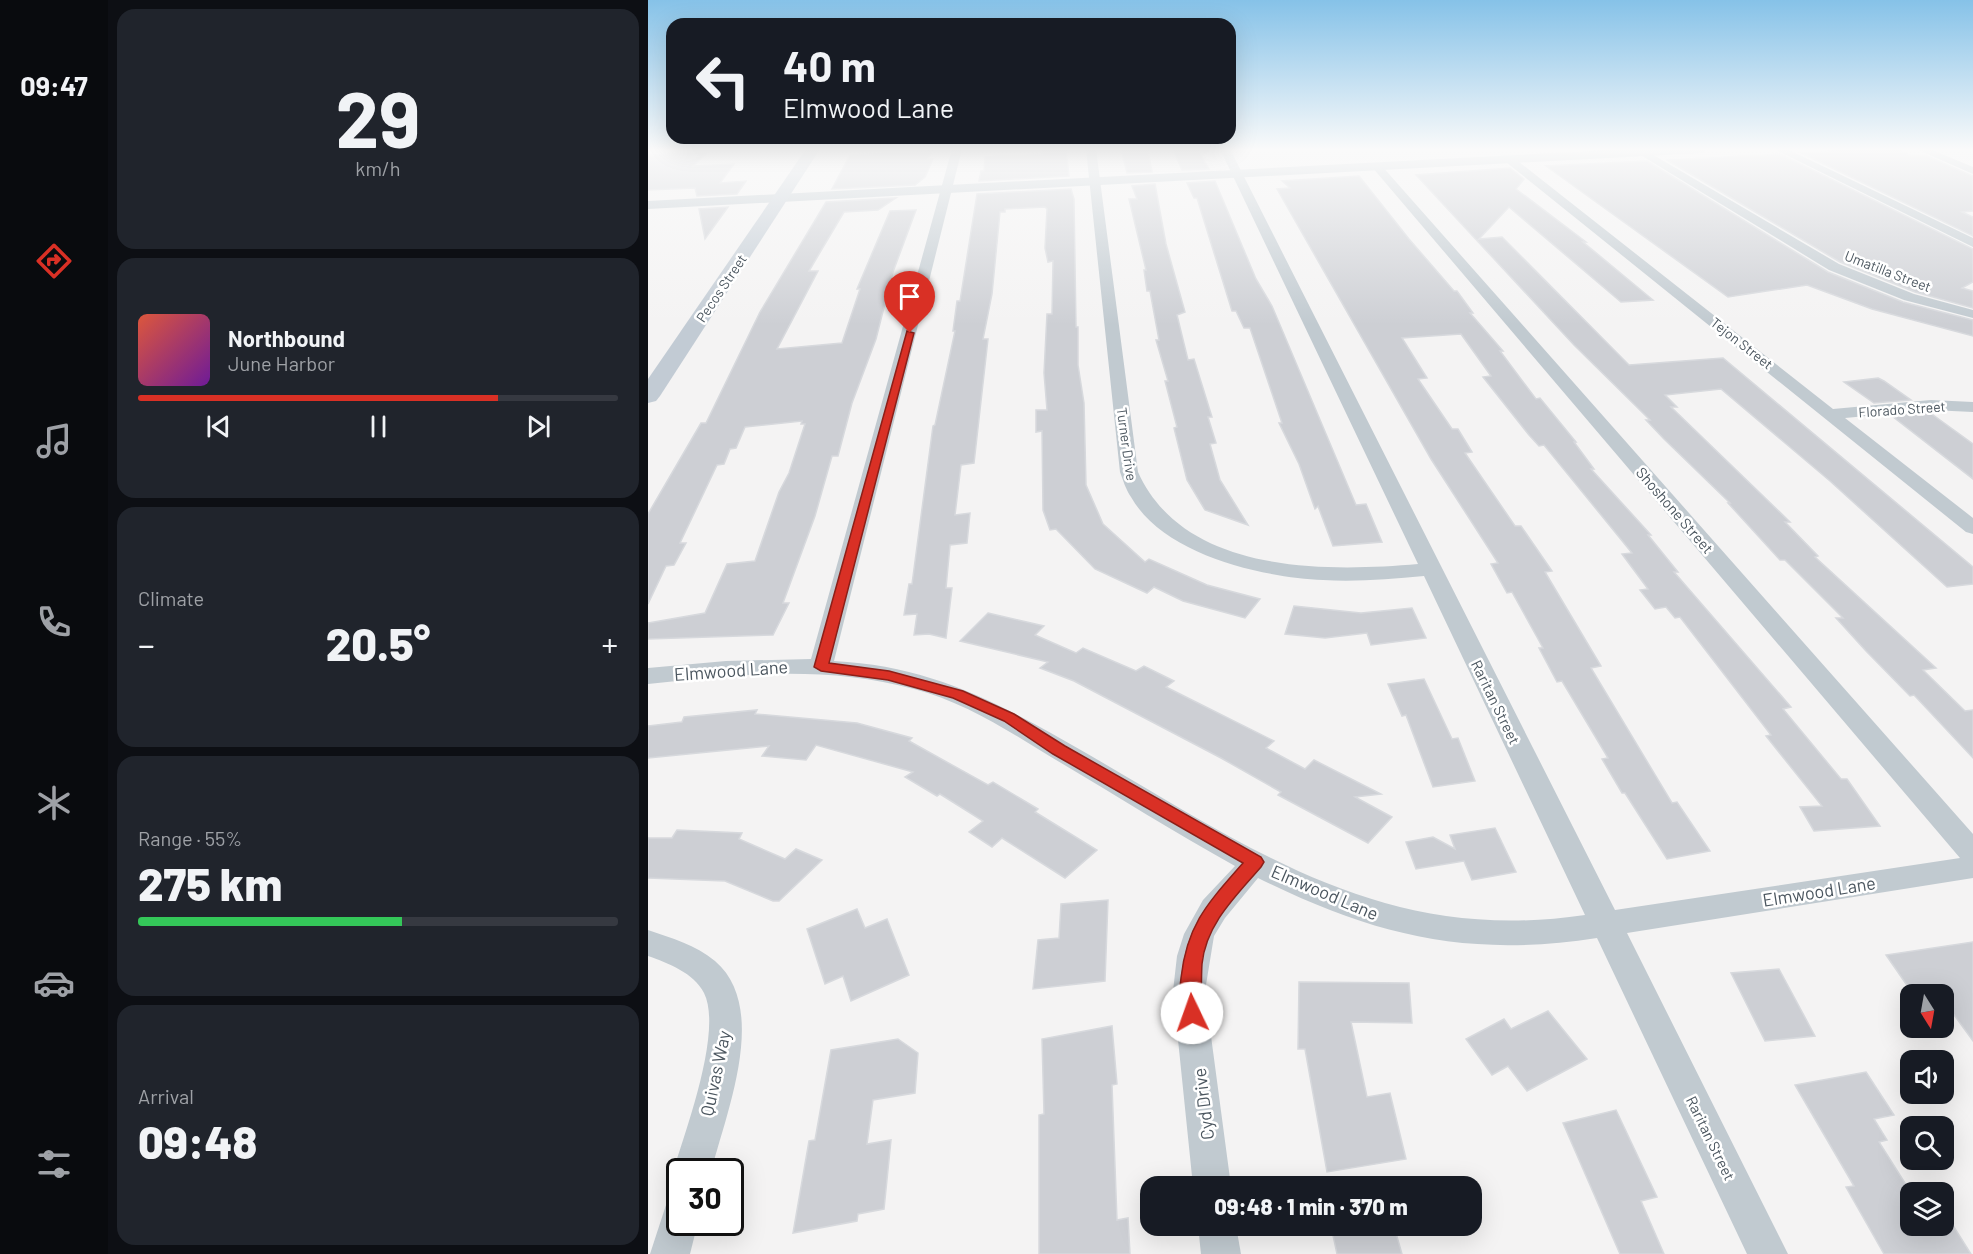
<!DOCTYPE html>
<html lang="en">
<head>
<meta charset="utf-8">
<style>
	:root { --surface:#171b24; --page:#20242c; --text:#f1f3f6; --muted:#9ea1a6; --line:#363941; --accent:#d93025 }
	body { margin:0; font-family:Barlow,sans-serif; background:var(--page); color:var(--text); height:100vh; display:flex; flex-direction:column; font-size:22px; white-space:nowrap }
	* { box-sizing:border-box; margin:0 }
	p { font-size:20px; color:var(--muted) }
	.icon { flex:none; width:33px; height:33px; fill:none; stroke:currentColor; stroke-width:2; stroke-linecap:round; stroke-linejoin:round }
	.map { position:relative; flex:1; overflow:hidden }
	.details { display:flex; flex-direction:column; gap:9px; padding:9px; background:#0d0f14; width:540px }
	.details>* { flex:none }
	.top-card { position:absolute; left:18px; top:18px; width:570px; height:126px; border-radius:18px; box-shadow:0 6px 24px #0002; background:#171b24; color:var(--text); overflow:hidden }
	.needle { width:39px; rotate:169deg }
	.fabs { position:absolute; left:1252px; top:984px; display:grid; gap:12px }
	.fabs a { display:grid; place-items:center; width:54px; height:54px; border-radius:12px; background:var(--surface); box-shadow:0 6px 24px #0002; font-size:30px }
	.speed { position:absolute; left:18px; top:1158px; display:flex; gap:12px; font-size:30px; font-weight:700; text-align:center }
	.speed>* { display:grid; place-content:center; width:78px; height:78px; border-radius:50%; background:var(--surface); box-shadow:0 6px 24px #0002; line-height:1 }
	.speed .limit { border:3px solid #111; border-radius:9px; background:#fff; color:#111 }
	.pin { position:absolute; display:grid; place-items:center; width:51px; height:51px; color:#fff; margin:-62px -26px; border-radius:50% 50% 50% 0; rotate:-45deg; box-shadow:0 0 6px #0007 }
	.pin .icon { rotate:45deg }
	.me { position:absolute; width:66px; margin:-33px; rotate:357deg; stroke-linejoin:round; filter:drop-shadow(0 0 4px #0008) }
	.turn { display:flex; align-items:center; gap:21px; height:126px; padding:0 18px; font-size:27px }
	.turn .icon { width:78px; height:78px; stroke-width:2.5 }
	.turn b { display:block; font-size:42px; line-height:51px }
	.big { font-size:45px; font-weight:800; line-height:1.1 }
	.details .tile { flex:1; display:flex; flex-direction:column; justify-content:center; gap:9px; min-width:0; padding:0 21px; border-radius:18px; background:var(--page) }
	.details .dial { align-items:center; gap:0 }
	.dial b { font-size:78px; line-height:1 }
	.song { display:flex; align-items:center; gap:18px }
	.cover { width:72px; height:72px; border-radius:9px; background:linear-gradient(135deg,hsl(10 70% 55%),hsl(280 70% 35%)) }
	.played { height:6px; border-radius:3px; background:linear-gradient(90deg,var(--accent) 75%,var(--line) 75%) }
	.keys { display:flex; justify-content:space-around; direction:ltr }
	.heat { display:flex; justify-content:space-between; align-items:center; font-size:33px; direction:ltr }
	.charge { height:9px; border-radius:4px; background:linear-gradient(90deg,#34c759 55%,var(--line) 0) }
	.trip { position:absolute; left:492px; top:1176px; width:342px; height:60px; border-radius:18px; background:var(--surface); box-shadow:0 6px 24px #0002; font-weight:800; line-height:60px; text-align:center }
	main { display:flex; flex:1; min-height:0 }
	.tabs { display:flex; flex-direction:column; width:108px; justify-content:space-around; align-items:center; background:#090b0e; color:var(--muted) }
	.tabs .icon { width:42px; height:42px }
	.tabs .selected { color:var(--accent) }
	.tabs b { font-size:27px; color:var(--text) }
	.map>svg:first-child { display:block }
	.building { fill:#cdcfd4; stroke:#d7d9dd; stroke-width:1.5 }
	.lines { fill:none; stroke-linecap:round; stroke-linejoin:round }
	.minor { fill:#c1cad0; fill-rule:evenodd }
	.tertiary { fill:#c1cad0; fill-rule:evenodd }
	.secondary { fill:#c2cbd4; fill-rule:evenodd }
	.route { fill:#d93025; stroke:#8d1f18; stroke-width:1.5 }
	.labels { text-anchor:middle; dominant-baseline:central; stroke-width:5; stroke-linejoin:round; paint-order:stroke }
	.far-street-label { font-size:14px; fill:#4b565f; stroke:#fff }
	.street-label { font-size:15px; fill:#4b565f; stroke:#fff }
	.near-street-label { font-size:18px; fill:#4b565f; stroke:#fff }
</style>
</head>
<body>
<main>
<nav class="tabs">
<b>09:47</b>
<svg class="icon selected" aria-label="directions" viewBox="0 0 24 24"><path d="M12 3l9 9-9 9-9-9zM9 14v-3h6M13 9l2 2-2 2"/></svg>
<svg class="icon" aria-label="music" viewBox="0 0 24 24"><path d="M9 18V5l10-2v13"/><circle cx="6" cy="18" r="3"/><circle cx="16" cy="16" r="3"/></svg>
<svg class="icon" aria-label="phone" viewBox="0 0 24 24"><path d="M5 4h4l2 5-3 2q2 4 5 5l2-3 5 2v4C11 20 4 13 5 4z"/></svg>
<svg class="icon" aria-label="climate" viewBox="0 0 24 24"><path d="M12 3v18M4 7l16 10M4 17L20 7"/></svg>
<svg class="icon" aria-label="car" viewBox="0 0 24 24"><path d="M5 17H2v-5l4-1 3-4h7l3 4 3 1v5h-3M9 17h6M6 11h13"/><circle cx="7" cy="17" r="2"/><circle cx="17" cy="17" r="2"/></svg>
<svg class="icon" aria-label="filters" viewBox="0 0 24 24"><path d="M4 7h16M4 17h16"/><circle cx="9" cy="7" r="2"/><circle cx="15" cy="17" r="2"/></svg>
</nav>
<section class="details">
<div class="tile dial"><b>29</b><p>km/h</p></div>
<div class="tile">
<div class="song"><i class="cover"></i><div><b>Northbound</b><p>June Harbor</p></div></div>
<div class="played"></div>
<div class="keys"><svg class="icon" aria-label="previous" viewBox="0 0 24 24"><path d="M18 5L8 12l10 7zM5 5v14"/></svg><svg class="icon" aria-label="pause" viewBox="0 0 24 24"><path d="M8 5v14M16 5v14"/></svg><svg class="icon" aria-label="next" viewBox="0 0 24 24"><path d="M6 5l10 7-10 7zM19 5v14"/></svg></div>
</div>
<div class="tile"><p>Climate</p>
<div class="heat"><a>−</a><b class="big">20.5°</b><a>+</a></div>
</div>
<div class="tile"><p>Range · 55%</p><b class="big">275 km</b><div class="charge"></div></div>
<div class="tile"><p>Arrival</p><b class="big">09:48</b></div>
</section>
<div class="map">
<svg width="1325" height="1254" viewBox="0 0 1325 1254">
	<rect width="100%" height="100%" fill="#f4f3f3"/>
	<g class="building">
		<polygon points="395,149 418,149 421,176 331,181 333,171 336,171 337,157 395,154"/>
		<polygon points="473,149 500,149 504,172 479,173"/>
		<polygon points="525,149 549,149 561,169 534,170"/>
		<polygon points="1213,149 1248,149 1264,156 1277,155 1325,176 1325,211 1314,212 1325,217 1325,236 1153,153"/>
		<polygon points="284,151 280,159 285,159 277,177 267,185 184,189 202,155"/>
		<polygon points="60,152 45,166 86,164 72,183 98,181 89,194 49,196 47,188 0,190 0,155"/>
		<polygon points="1132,154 1325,249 1325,282 1314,288 1325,291 1325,308 1267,292 1192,262 1019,160"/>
		<polygon points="999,161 1180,272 1255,302 1325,320 1325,336 1224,309 1159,285 1080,297 898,166"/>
		<polygon points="862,168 876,179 868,189 938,242 935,242 1005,300 973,302 861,207 831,239 854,237 981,365 1075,358 1325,567 1325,584 1299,587 1182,481 1073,389 1017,395 1029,407 1023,407 1142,522 1137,522 1170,556 1167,557 1288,668 1275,670 1317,711 1325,710 1325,758 1266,695 1262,696 1218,651 1188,618 1195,618 1137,560 1132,560 1080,503 1082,503 1016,439 998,420 1002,420 926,345 768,175"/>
		<polygon points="711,176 761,239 806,291 809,291 825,313 822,313 855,351 852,351 888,399 892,398 928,442 926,442 946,469 943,469 1003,535 1000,535 1030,572 1026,572 1143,707 1135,709 1193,779 1199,779 1232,826 1166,831 1152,807 1174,806 1118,736 1123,735 1032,617 1027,618 1018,607 1007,609 992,590 1000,589 974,554 984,553 896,445 891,446 881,435 835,377 843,376 813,334 754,338 779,378 770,379 804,429 810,429 824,452 817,453 867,526 873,526 904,571 897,572 953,666 943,668 1024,803 1029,802 1062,851 1019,859 977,793 974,793 954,759 960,758 914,681 909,682 891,648 895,648 864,592 859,593 843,564 850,563 783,459 629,189 642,188 634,181"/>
		<polygon points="567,181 608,279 624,306 708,505 718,504 734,542 685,546 670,506 667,509 651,464 631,423 634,423 602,328 596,328 588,311 584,311 549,198 546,198 539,183"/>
		<polygon points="507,184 518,244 537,312 529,315 540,360 546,359 564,417 560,417 568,443 562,444 572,480 600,525 557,510 539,480 526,428 529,427 517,381 520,381 508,340 511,340 502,291 499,291 496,270 498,270 481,199 489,199 484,186"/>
		<polygon points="423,189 426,199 428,327 430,327 430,365 436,403 438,485 455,524 497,562 501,559 559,585 612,599 597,618 535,601 506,587 499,593 447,569 408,529 402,530 395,510 394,431 388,432 388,410 399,410 396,373 399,314 404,314 405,261 400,262 397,248 399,209 397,207 357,209 357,212 352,212 344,294 335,339 340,339 326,463 313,465 307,515 322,513 319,543 302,545 298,588 304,588 298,638 281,634 266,635 269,614 256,615 261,584 264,584 285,426 287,425 307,331 305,331 309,301 312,301 329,194"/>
		<polygon points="248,198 230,210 196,212 161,271 170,271 129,349 194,343 212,289 209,289 242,211 268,210 245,272 228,339 204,403 190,456 184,456 167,516 135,603 141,603 125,635 0,639 0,623 57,613 79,564 107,561 131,492 141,473 157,424 153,424 154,421 97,427 88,448 82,449 76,464 69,465 32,543 38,543 26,565 18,566 0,604 0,514 53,423 58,423 112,312 178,202"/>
		<polygon points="80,207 57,239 51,209"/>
		<polygon points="1230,378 1236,381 1263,400 1226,403 1196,382"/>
		<polygon points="1281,412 1325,444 1325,479 1244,416"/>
		<polygon points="646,606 713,613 764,608 778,638 723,645 719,633 677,638 637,634"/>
		<polygon points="340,613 396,626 387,635 428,653 435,648 488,671 496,666 526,681 518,687 626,741 618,748 657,769 666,760 733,794 707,797 744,817 720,843 630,795 633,792 573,758 426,681 392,668 400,662 312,641"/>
		<polygon points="776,679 804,739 810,738 827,781 785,787 758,715 754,716 740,684"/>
		<polygon points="109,710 107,714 209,723 264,738 261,741 340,785 345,782 390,809 387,812 449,850 417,878 354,838 344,847 321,832 335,821 292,794 289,796 257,777 265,772 168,745 158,760 114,756 121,746 0,758 0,726 34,722 36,717"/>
		<polygon points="847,828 868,872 824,880 816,861 768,869 758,842 785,837 807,849 802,835"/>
		<polygon points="29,830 94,833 91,839 137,859 148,849 174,860 131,901 125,901 77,881 0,878 0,838 24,838"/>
		<polygon points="460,900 457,981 385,989 390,940 411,938 413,904"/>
		<polygon points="209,909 217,928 239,919 261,975 203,1001 195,976 177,984 159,929"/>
		<polygon points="1325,942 1325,1041 1304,1012 1296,1013 1296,994 1265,994 1238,955"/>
		<polygon points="1131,969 1167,1036 1117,1041 1083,973"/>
		<polygon points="651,982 761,983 764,1023 703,1022 719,1097 742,1093 758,1159 679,1172 657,1049 650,1049"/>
		<polygon points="900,1011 939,1059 879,1091 860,1066 844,1075 818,1039 856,1019 863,1029"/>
		<polygon points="464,1026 469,1084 464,1085 469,1220 480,1218 482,1254 391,1254 391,1115 396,1114 394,1039"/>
		<polygon points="250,1039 270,1053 267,1093 225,1100 219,1144 243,1140 236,1209 210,1214 209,1221 145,1233 161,1141 167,1140 183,1050"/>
		<polygon points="1218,1072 1246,1115 1226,1119 1239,1140 1231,1142 1262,1191 1281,1187 1284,1192 1263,1192 1263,1226 1296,1226 1296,1211 1323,1254 1236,1254 1198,1187 1206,1186 1147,1085"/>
		<polygon points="968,1110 1009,1197 993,1201 1016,1254 972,1254 915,1123"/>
		<polygon points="683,1226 746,1226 754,1254 689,1254"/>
	</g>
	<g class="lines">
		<g class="minor">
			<path d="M 304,149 L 314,149 L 186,661 C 286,666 354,705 438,753 C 604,849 735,945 937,915 L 776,576 C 742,579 709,582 675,580 C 613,577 516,555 483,497 C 478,490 475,480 472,472 L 438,149 L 448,149 L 490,472 C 536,574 676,572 770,564 L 572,149 L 582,149 L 967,910 L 1312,858 L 724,167 L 733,165 L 1325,834 L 1325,878 L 979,933 L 1140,1254 L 1099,1254 L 949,938 C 819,958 727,936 610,878 L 577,918 L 566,936 L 557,991 L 583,1186 L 545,1186 L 525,991 L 529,956 L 536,934 L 555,900 L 587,866 C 524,831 464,793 403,757 C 359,730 316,702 266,689 C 179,665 88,674 0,684 L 0,668 L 78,661 L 163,659 Z"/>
			<polygon points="1126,149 1139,149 1325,238 1325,247"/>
			<polygon points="1268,149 1282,149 1325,167 1325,174"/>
			<polygon points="991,150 997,150 1191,264 1266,294 1325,310 1325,318 1256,300 1181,270 991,154"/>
			<polygon points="858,158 866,158 1185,409 1283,400 1325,402 1325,412 1283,410 1197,418 1325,518 1325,534 1318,532 858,162"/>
			<path d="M 0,930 C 23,938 48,945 67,961 C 122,1008 78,1113 63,1172 L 32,1172 L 32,1185 L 25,1172 C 37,1132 75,1031 56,993 C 46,973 20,963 0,956 Z"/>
			<polygon points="32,1200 32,1222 50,1222 42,1254 2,1254 18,1205"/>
			<polygon points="550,1226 588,1226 593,1254 553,1254"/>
		</g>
		<polygon class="tertiary" points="980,149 1060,149 1054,153 0,209 0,201"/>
		<polygon class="secondary" points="158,149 172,149 12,396 8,401 0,403 0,379"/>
	</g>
	<linearGradient id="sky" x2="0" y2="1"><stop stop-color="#86c2e8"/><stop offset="0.46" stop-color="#fafafa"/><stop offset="1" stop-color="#fafafa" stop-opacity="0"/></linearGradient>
	<rect width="1325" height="325" fill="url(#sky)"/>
	<path class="route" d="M 259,331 L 266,333 L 181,663 L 241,671 L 315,691 L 366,714 L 417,746 L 613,857 L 616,862 L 613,867 C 588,896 558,924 554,964 C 553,977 554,1012 551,1019 L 544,1022 L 537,1019 C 531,1007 531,992 533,978 C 539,924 560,903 595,863 L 405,754 L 356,721 L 305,698 L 240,680 L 173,671 L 166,667 Z"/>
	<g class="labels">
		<g class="far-street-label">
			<text transform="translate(1240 271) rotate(21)">Umatilla Street</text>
			<text transform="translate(73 288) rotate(-56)">Pecos Street</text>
			<text transform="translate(1094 343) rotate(38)">Tejon Street</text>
			<text transform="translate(1254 409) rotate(-4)">Florado Street</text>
			<text transform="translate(479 444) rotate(82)">Turner Drive</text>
		</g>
		<g class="street-label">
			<text transform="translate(1027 510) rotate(49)">Shoshone Street</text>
			<text transform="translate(848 702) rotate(64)">Raritan Street</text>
			<text transform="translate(1063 1138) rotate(64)">Raritan Street</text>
		</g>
		<g class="near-street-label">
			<text transform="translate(83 670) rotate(-4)">Elmwood Lane</text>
			<text transform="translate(1171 891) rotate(-9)">Elmwood Lane</text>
			<text transform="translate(677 892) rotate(23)">Elmwood Lane</text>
			<text transform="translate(67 1073) rotate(-78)">Quivas Way</text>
			<text transform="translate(555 1104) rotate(-97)">Cyd Drive</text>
		</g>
	</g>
</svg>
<div class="fabs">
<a><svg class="needle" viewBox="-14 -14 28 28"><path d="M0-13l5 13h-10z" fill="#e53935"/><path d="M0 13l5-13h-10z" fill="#9ea1a6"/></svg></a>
<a><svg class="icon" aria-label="sound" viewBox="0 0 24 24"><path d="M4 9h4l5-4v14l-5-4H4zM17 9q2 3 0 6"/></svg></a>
<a><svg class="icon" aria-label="search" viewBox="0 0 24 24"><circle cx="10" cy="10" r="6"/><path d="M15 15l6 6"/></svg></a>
<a><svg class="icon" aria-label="layers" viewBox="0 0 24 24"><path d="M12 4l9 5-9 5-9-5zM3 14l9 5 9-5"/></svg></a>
</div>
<div class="speed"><div class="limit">30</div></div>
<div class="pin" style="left:262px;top:333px;background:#d93025"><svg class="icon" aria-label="arrive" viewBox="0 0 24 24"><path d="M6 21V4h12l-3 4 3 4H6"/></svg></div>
<svg class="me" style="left:544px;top:1013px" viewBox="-20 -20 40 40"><circle r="19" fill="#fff"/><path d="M0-13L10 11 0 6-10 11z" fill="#d93025"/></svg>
<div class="trip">09:48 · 1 min · 370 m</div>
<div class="top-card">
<div class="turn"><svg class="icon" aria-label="left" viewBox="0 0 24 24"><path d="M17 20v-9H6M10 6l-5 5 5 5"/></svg><div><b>40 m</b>Elmwood Lane</div></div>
</div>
</div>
</main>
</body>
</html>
